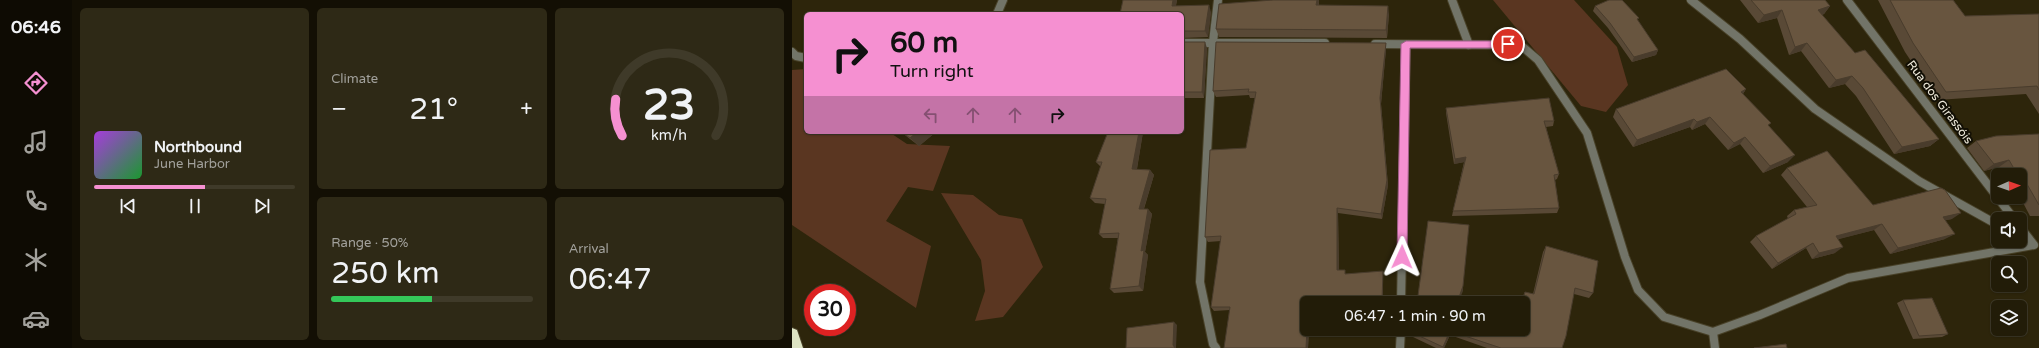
<!DOCTYPE html>
<html lang="en">
<head>
<meta charset="utf-8">
<style>
	:root { --surface:#221c08; --page:#2e2916; --text:#f1f3f6; --muted:#a2a19c; --line:#3f3a29; --accent:#f590d1 }
	body { margin:0; font-family:"Varela Round",sans-serif; background:var(--page); color:var(--text); height:100vh; display:flex; flex-direction:column; font-size:15px; white-space:nowrap }
	* { box-sizing:border-box; margin:0 }
	p { font-size:13px; color:var(--muted) }
	.icon { flex:none; width:22px; height:22px; fill:none; stroke:currentColor; stroke-width:2; stroke-linecap:round; stroke-linejoin:round }
	.map { position:relative; flex:1; overflow:hidden }
	.sheet { display:flex; flex-direction:column; gap:8px; padding:8px; background:#130f04; width:720px }
	.sheet>* { flex:none }
	.guide { position:absolute; left:12px; top:12px; width:380px; height:122px; border-radius:6px; box-shadow:0 1px 3px #0004,0 0 0 1px var(--line); background:#f590d1; color:#111; overflow:hidden }
	.needle { width:26px; rotate:88deg }
	.buttons { position:absolute; left:1199px; top:168px; display:grid; gap:8px }
	.buttons a { display:grid; place-items:center; width:36px; height:36px; border-radius:6px; background:var(--surface); box-shadow:0 1px 3px #0004,0 0 0 1px var(--line); font-size:20px }
	.speed { position:absolute; left:12px; top:284px; display:flex; gap:8px; font-size:20px; font-weight:700; text-align:center }
	.speed>* { display:grid; place-content:center; width:52px; height:52px; border-radius:50%; background:var(--surface); box-shadow:0 1px 3px #0004,0 0 0 1px var(--line); line-height:1 }
	.speed .limit { border:6px solid #d22; background:#fff; color:#111 }
	.pin { position:absolute; display:grid; place-items:center; width:34px; height:34px; color:#fff; margin:-17px; border:2px solid #fff; border-radius:50%; box-shadow:0 1px 4px #0007 }
	.me { position:absolute; width:44px; margin:-22px; rotate:1deg; stroke-linejoin:round; filter:drop-shadow(0 0 3px #0008) }
	.turn { display:flex; align-items:center; gap:14px; height:84px; padding:0 20px; font-size:18px }
	.turn .icon { width:52px; height:52px; stroke-width:2.5 }
	.turn b { display:block; font-size:28px; line-height:34px }
	.lanes { display:flex; align-items:center; height:38px; padding:0 20px; background:#0003; justify-content:center; gap:20px; direction:ltr }
	.lanes .off { opacity:.35 }
	.big { font-size:30px; font-weight:600; line-height:1.1 }
	.sheet .tile { flex:1; display:flex; flex-direction:column; justify-content:center; gap:6px; min-width:0; padding:0 14px; border-radius:6px; background:var(--page) }
	.sheet .dial { align-items:center; gap:0 }
	.dial svg { height:104px; overflow:visible; fill:none; stroke:var(--line); stroke-width:7; stroke-linecap:round; text-anchor:middle }
	.dial text { fill:var(--text); stroke:none }
	.song { display:flex; align-items:center; gap:12px }
	.cover { width:48px; height:48px; border-radius:6px; background:linear-gradient(135deg,hsl(280 70% 55%),hsl(130 70% 35%)) }
	.played { height:4px; border-radius:2px; background:linear-gradient(90deg,var(--accent) 55%,var(--line) 55%) }
	.keys { display:flex; justify-content:space-around; direction:ltr }
	.heat { display:flex; justify-content:space-between; align-items:center; font-size:22px; direction:ltr }
	.charge { height:6px; border-radius:3px; background:linear-gradient(90deg,#34c759 50%,var(--line) 0) }
	.sheet .tiles { flex:1; display:grid; gap:8px; grid-template-columns:repeat(3,1fr) }
	.tile:first-child { grid-row:span 2 }
	.trip { position:absolute; left:508px; top:296px; width:230px; height:40px; border-radius:6px; background:var(--surface); box-shadow:0 1px 3px #0004,0 0 0 1px var(--line); font-weight:600; line-height:40px; text-align:center }
	main { display:flex; flex:1; min-height:0 }
	.tabs { display:flex; flex-direction:column; width:72px; justify-content:space-around; align-items:center; background:#0e0b03; color:var(--muted) }
	.tabs .icon { width:28px; height:28px }
	.tabs .selected { color:var(--accent) }
	.tabs b { font-size:18px; color:var(--text) }
	.map>svg:first-child { display:block }
	.green { fill:#5a3621 }
	.lines { fill:none; stroke-linecap:round; stroke-linejoin:round }
	.street-casing { stroke:#484128; stroke-width:10 }
	.highway-casing { stroke:#484128; stroke-width:2 }
	.street { stroke:#727468; stroke-width:8 }
	.highway { fill:#dde3c3; fill-rule:evenodd }
	.wall { fill:#594936 }
	.shaded-wall { fill:#493c2c }
	.building { fill:#68553f; stroke:#493c2c }
	.route { fill:#f590d1; stroke:#9f5e88 }
	.labels { text-anchor:middle; dominant-baseline:central; stroke-width:4; stroke-linejoin:round; paint-order:stroke }
	.street-label { font-size:12px; fill:#efeadb; stroke:#120f05 }
</style>
</head>
<body>
<main>
<nav class="tabs">
<b>06:46</b>
<svg class="icon selected" aria-label="directions" viewBox="0 0 24 24"><path d="M12 3l9 9-9 9-9-9zM9 14v-3h6M13 9l2 2-2 2"/></svg>
<svg class="icon" aria-label="music" viewBox="0 0 24 24"><path d="M9 18V5l10-2v13"/><circle cx="6" cy="18" r="3"/><circle cx="16" cy="16" r="3"/></svg>
<svg class="icon" aria-label="phone" viewBox="0 0 24 24"><path d="M5 4h4l2 5-3 2q2 4 5 5l2-3 5 2v4C11 20 4 13 5 4z"/></svg>
<svg class="icon" aria-label="climate" viewBox="0 0 24 24"><path d="M12 3v18M4 7l16 10M4 17L20 7"/></svg>
<svg class="icon" aria-label="car" viewBox="0 0 24 24"><path d="M5 17H2v-5l4-1 3-4h7l3 4 3 1v5h-3M9 17h6M6 11h13"/><circle cx="7" cy="17" r="2"/><circle cx="17" cy="17" r="2"/></svg>
</nav>
<section class="sheet">
<div class="tiles">
<div class="tile">
<div class="song"><i class="cover"></i><div><b>Northbound</b><p>June Harbor</p></div></div>
<div class="played"></div>
<div class="keys"><svg class="icon" aria-label="previous" viewBox="0 0 24 24"><path d="M18 5L8 12l10 7zM5 5v14"/></svg><svg class="icon" aria-label="pause" viewBox="0 0 24 24"><path d="M8 5v14M16 5v14"/></svg><svg class="icon" aria-label="next" viewBox="0 0 24 24"><path d="M6 5l10 7-10 7zM19 5v14"/></svg></div>
</div>
<div class="tile"><p>Climate</p>
<div class="heat"><a>−</a><b class="big">21°</b><a>+</a></div>
</div>
<div class="tile dial"><svg viewBox="0 0 100 80">
<path d="M14 69A42 42 0 1 1 86 69"/>
<path d="M14 69A42 42 0 0 1 9 41" stroke="#f590d1"/>
<text x="50" y="56" font-size="32" font-weight="700">23</text>
<text x="50" y="72" font-size="11">km/h</text>
</svg></div>
<div class="tile"><p>Range · 50%</p><b class="big">250 km</b><div class="charge"></div></div>
<div class="tile"><p>Arrival</p><b class="big">06:47</b></div>
</div>
</section>
<div class="map">
<svg width="1247" height="348" viewBox="0 0 1247 348">
	<rect width="100%" height="100%" fill="#2d250b"/>
	<g class="green">
		<polygon points="701,0 782,0 825,47 836,85 814,112 789,106"/>
		<polygon points="14,69 14,132 97,132 115,144 158,146 141,191 116,187 94,221 139,246 124,308 0,225 0,70"/>
		<polygon points="149,193 181,195 207,215 230,219 251,267 211,317 183,321 193,291 189,260"/>
	</g>
	<g class="lines">
		<defs>
			<g id="street">
				<polyline points="660,0 677,45"/>
				<polyline points="899,0 948,39 1023,109 1127,181 1206,225"/>
				<polyline points="1055,0 1222,219"/>
				<polyline points="205,14 211,0"/>
				<polyline points="390,43 533,43"/>
				<polyline points="583,44 716,45 732,48 746,60 795,133 833,257 846,290 872,317 921,332"/>
				<polyline points="0,52 4,56 14,58"/>
				<polyline points="609,303 614,45"/>
				<polyline points="424,348 421,344 408,282 421,42 426,0"/>
				<polyline points="608,348 609,329"/>
				<polyline points="923,348 921,332 968,315 1056,278 1242,245 1228,227"/>
			</g>
			<polygon id="highway" points="0,328 5,330 11,348 0,348"/>
		</defs>
		<use href="#street" class="street-casing"/>
		<use href="#highway" class="highway-casing"/>
		<use href="#street" class="street"/>
		<use href="#highway" class="highway"/>
	</g>
	<g class="wall">
		<polygon points="331,0 385,0 384,6 419,12 416,37 390,38 390,14"/>
		<polygon points="527,0 527,5 597,14 595,38 427,37 424,29"/>
		<polygon points="948,0 1033,0 1038,6 1032,14 1030,15 1063,53 1147,139 1138,146 1102,154 1064,96 1053,84 1037,88 1009,51 997,55 985,18 966,23"/>
		<polygon points="1086,0 1161,0 1173,16 1247,14 1247,114 1234,94 1145,100 1113,52"/>
		<polygon points="803,6 846,21 866,50 864,55 840,62 816,28 801,11"/>
		<polygon points="390,42 415,48 412,98 390,98"/>
		<polygon points="594,43 594,49 589,104 596,185 590,219 546,213 547,270 554,274 591,275 591,303 515,303 515,329 517,329 516,348 438,310 422,311 419,307 429,241 416,242 413,237 454,148 463,98 458,98 457,95 424,97 421,91"/>
		<polygon points="954,89 951,94 977,126 996,162 971,173 948,144 936,150 913,124 900,130 898,127 841,147 821,117 824,109"/>
		<polygon points="654,108 762,121 761,126 754,127 767,174 765,179 763,180 767,208 765,213 660,216 661,211 672,162 662,164 654,113"/>
		<polygon points="109,132 144,132 127,146"/>
		<polygon points="351,132 345,169 358,170 362,175 352,209 356,209 360,214 353,252 356,255 351,291 322,293 318,289 326,238 311,238 307,234 313,204 303,203 298,198 309,167 304,162"/>
		<polygon points="1247,134 1247,216 1238,216 1228,197 1228,175 1212,175 1207,167 1192,171 1175,148 1184,141"/>
		<polygon points="995,168 1081,205 1160,219 1153,220 1153,239 1098,254 1082,230 1046,239 1043,253 1020,259 1014,248 980,269 958,242 964,236 996,219 995,216 1002,210 1015,207 989,175"/>
		<polygon points="754,246 801,293 797,298 782,294 770,348 695,348 658,335 652,348 644,348 621,337 622,329 731,329 731,303 730,303 731,296 733,292 741,294 751,252"/>
		<polygon points="1111,300 1156,334 1150,337 1121,339 1105,303"/>
	</g>
	<g class="shaded-wall">
		<polygon points="381,0 385,0 382,13 380,6"/>
		<polygon points="525,0 527,0 526,13 524,5"/>
		<polygon points="417,5 419,12 416,37 413,31"/>
		<polygon points="596,6 597,14 595,38 594,30"/>
		<polygon points="1038,6 1032,14 1020,18 1026,10"/>
		<polygon points="990,10 985,18 966,23 972,15"/>
		<polygon points="413,42 415,48 412,98 410,92"/>
		<polygon points="594,43 594,49 589,104 588,98"/>
		<polygon points="1015,43 1009,51 997,55 1003,47"/>
		<polygon points="866,50 864,55 840,62 842,57"/>
		<polygon points="1060,76 1053,84 1037,88 1044,80"/>
		<polygon points="954,89 949,97 949,92"/>
		<polygon points="918,117 913,124 900,130 905,122"/>
		<polygon points="902,119 898,127 841,147 845,140"/>
		<polygon points="125,132 144,132 127,146 118,138"/>
		<polygon points="347,132 351,132 344,174 340,169"/>
		<polygon points="953,137 948,144 936,150 942,143"/>
		<polygon points="1147,139 1138,146 1102,154 1110,147"/>
		<polygon points="1003,155 996,162 971,173 978,166"/>
		<polygon points="674,157 673,162 662,164 663,159"/>
		<polygon points="1217,160 1207,167 1192,171 1202,164"/>
		<polygon points="358,170 362,175 350,214 347,209"/>
		<polygon points="595,180 596,185 590,219 589,214"/>
		<polygon points="545,208 546,213 547,274 545,270"/>
		<polygon points="356,209 360,214 353,252 356,255 351,291 347,286 349,251"/>
		<polygon points="1169,213 1160,219 1142,223 1151,217"/>
		<polygon points="1090,224 1082,230 1036,242 1044,236"/>
		<polygon points="1163,234 1153,239 1098,254 1106,248"/>
		<polygon points="1021,243 1014,248 980,269 986,263"/>
		<polygon points="1051,247 1043,253 1020,259 1027,253"/>
		<polygon points="591,271 591,303 590,300"/>
		<polygon points="671,286 671,291 666,303 665,303"/>
		<polygon points="382,322 385,325 384,348 383,348 381,345"/>
		<polygon points="515,329 517,329 516,348 514,348"/>
		<polygon points="658,331 658,335 652,348 651,348"/>
	</g>
	<g class="building">
		<polygon points="331,0 381,0 380,6 417,5 413,31 390,31 390,14 328,14"/>
		<polygon points="481,0 525,0 524,5 596,6 594,30 424,29 427,4"/>
		<polygon points="817,0 830,0 847,18 845,19 866,50 842,57 818,23 803,6"/>
		<polygon points="959,0 1033,0 1038,6 1026,10 1063,53 1073,50 1147,139 1110,147 1071,88 1060,76 1044,80 1015,43 1003,47 990,10 972,15"/>
		<polygon points="1098,0 1161,0 1173,16 1247,14 1247,90 1245,86 1154,92 1121,43"/>
		<polygon points="390,42 413,42 410,92 390,92"/>
		<polygon points="424,42 594,43 588,98 595,180 589,214 545,208 545,270 553,270 553,274 591,271 590,300 553,303 515,303 515,329 514,348 432,348 438,307 419,307 429,236 413,237 418,150 454,148 464,92 456,92 457,89 421,91"/>
		<polygon points="934,69 954,89 949,92 979,123 976,125 1003,155 978,166 953,137 942,143 918,117 905,122 902,119 845,140 824,109"/>
		<polygon points="757,98 762,121 752,121 767,174 762,175 767,208 661,211 674,157 663,159 654,108"/>
		<polygon points="110,132 125,132 118,138"/>
		<polygon points="316,132 347,132 340,169 358,170 347,209 356,209 349,251 352,250 347,286 318,289 327,233 307,234 314,199 298,198 310,162 304,162"/>
		<polygon points="1247,134 1247,205 1228,172 1224,172 1217,160 1202,164 1184,141 1204,136"/>
		<polygon points="1035,151 1081,205 1149,188 1153,190 1169,213 1151,217 1163,234 1106,248 1090,224 1044,236 1051,247 1027,253 1021,243 986,263 964,236 1004,214 1002,210 1025,205 995,168"/>
		<polygon points="636,221 677,225 671,286 665,303 625,303"/>
		<polygon points="754,246 806,261 801,293 783,288 774,336 770,348 709,348 658,331 651,347 621,333 622,329 731,329 731,303 730,303 733,292 742,294"/>
		<polygon points="1140,298 1156,334 1127,336 1111,300"/>
		<polygon points="382,322 381,345 383,348 334,348 335,328"/>
		<polygon points="994,344 995,348 962,348"/>
	</g>
	<polygon class="route" points="614,41 716,41 720,44 716,48 618,48 615,257 610,262 605,257 609,44"/>
	<g class="labels">
		<g class="street-label">
			<text transform="translate(1148 102) rotate(53)">Rua dos Girassóis</text>
		</g>
	</g>
</svg>
<div class="buttons">
<a><svg class="needle" viewBox="-14 -14 28 28"><path d="M0-13l5 13h-10z" fill="#e53935"/><path d="M0 13l5-13h-10z" fill="#a2a19c"/></svg></a>
<a><svg class="icon" aria-label="sound" viewBox="0 0 24 24"><path d="M4 9h4l5-4v14l-5-4H4zM17 9q2 3 0 6"/></svg></a>
<a><svg class="icon" aria-label="search" viewBox="0 0 24 24"><circle cx="10" cy="10" r="6"/><path d="M15 15l6 6"/></svg></a>
<a><svg class="icon" aria-label="layers" viewBox="0 0 24 24"><path d="M12 4l9 5-9 5-9-5zM3 14l9 5 9-5"/></svg></a>
</div>
<div class="speed"><div class="limit">30</div></div>
<div class="pin" style="left:716px;top:44px;background:#d93025"><svg class="icon" aria-label="arrive" viewBox="0 0 24 24"><path d="M6 21V4h12l-3 4 3 4H6"/></svg></div>
<svg class="me" style="left:610px;top:257px" viewBox="-20 -20 40 40"><path d="M0-17L14 15 0 8-14 15z" fill="#f590d1" stroke="#fff" stroke-width="4"/></svg>
<div class="trip">06:47 · 1 min · 90 m</div>
<div class="guide">
<div class="turn"><svg class="icon" aria-label="right" viewBox="0 0 24 24"><path d="M7 20v-9h11M14 6l5 5-5 5"/></svg><div><b>60 m</b>Turn right</div></div>
<div class="lanes"><svg class="icon off" aria-label="left" viewBox="0 0 24 24"><path d="M17 20v-9H6M10 6l-5 5 5 5"/></svg><svg class="icon off" aria-label="ahead" viewBox="0 0 24 24"><path d="M12 20V5M6 11l6-6 6 6"/></svg><svg class="icon off" aria-label="ahead" viewBox="0 0 24 24"><path d="M12 20V5M6 11l6-6 6 6"/></svg><svg class="icon" aria-label="right" viewBox="0 0 24 24"><path d="M7 20v-9h11M14 6l5 5-5 5"/></svg></div>
</div>
</div>
</main>
</body>
</html>
